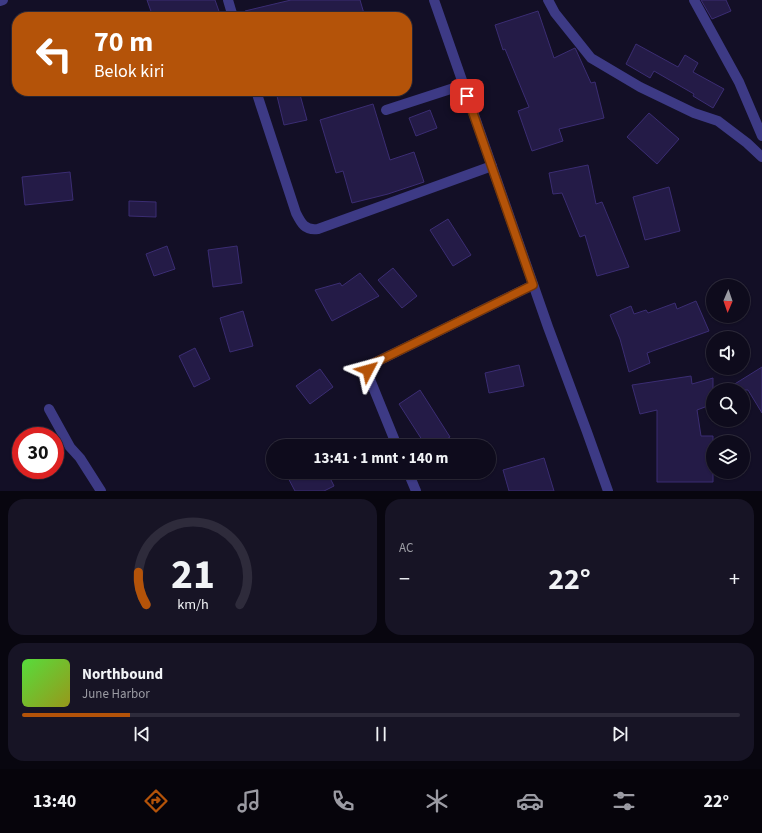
<!DOCTYPE html>
<html lang="id">
<head>
<meta charset="utf-8">
<style>
	:root { --surface:#0e0b1c; --page:#171425; --text:#f1f3f6; --muted:#9b9ba3; --line:#2e2b3b; --accent:#b45309 }
	body { margin:0; font-family:"Source Sans 3",sans-serif; background:var(--page); color:var(--text); height:100vh; display:flex; flex-direction:column; font-size:15px; white-space:nowrap }
	* { box-sizing:border-box; margin:0 }
	p { font-size:13px; color:var(--muted) }
	.icon { flex:none; width:22px; height:22px; fill:none; stroke:currentColor; stroke-width:2; stroke-linecap:round; stroke-linejoin:round }
	.map { position:relative; height:491px; overflow:hidden }
	.details { display:flex; flex-direction:column; gap:8px; padding:8px; background:#08060f; flex:1 }
	.details>* { flex:none }
	.guide { position:absolute; left:12px; top:12px; width:400px; height:84px; border-radius:16px; box-shadow:0 1px 3px #0004,0 0 0 1px var(--line); background:#b45309; color:#fff; overflow:hidden }
	.needle { width:26px; rotate:182deg }
	.buttons { position:absolute; left:706px; top:279px; display:grid; gap:8px }
	.buttons a { display:grid; place-items:center; width:44px; height:44px; border-radius:50%; background:var(--surface); box-shadow:0 1px 3px #0004,0 0 0 1px var(--line); font-size:20px }
	.speed { position:absolute; left:12px; top:427px; display:flex; gap:8px; font-size:20px; font-weight:700; text-align:center }
	.speed>* { display:grid; place-content:center; width:52px; height:52px; border-radius:50%; background:var(--surface); box-shadow:0 1px 3px #0004,0 0 0 1px var(--line); line-height:1 }
	.speed .limit { border:6px solid #d22; background:#fff; color:#111 }
	.pin { position:absolute; display:grid; place-items:center; width:34px; height:34px; color:#fff; margin:-17px; border-radius:8px; box-shadow:0 2px 6px #0006 }
	.me { position:absolute; width:44px; margin:-22px; rotate:51deg; stroke-linejoin:round; filter:drop-shadow(0 0 3px #0008) }
	.turn { display:flex; align-items:center; gap:14px; height:84px; padding:0 16px; font-size:18px }
	.turn .icon { width:52px; height:52px; stroke-width:2.5 }
	.turn b { display:block; font-size:28px; line-height:34px }
	.big { font-size:30px; font-weight:700; line-height:1.1 }
	.details .widget { flex:1; display:flex; flex-direction:column; justify-content:center; gap:6px; min-width:0; padding:0 14px; border-radius:16px; background:var(--page) }
	.details .dial { align-items:center; gap:0 }
	.dial svg { height:104px; overflow:visible; fill:none; stroke:var(--line); stroke-width:7; stroke-linecap:round; text-anchor:middle }
	.dial text { fill:var(--text); stroke:none }
	.song { display:flex; align-items:center; gap:12px }
	.cover { width:48px; height:48px; border-radius:6px; background:linear-gradient(135deg,hsl(110 70% 55%),hsl(60 70% 35%)) }
	.played { height:4px; border-radius:2px; background:linear-gradient(90deg,var(--accent) 15%,var(--line) 15%) }
	.keys { display:flex; justify-content:space-around; direction:ltr }
	.heat { display:flex; justify-content:space-between; align-items:center; font-size:22px; direction:ltr }
	.details .tiles { flex:1; display:grid; gap:8px; grid-template-columns:1fr 1fr }
	.widget:last-child { grid-column:span 2 }
	.trip { position:absolute; left:266px; top:439px; width:230px; height:40px; border-radius:20px; background:var(--surface); box-shadow:0 1px 3px #0004,0 0 0 1px var(--line); font-weight:700; line-height:40px; text-align:center }
	.tab-bar { display:flex; height:64px; justify-content:space-around; align-items:center; background:#06040b; color:var(--muted) }
	.tab-bar .icon { width:28px; height:28px }
	.tab-bar .selected { color:var(--accent) }
	.tab-bar b { font-size:18px; color:var(--text) }
	.map>svg:first-child { display:block }
	.building { fill:#241b47; stroke:#3b2d73 }
	.lines { fill:none; stroke-linecap:round; stroke-linejoin:round }
	.minor { stroke:#3d3a85; stroke-width:10 }
	.route-casing { stroke:#753606; stroke-width:10 }
	.route { stroke:#b45309; stroke-width:7 }
</style>
</head>
<body>
<div class="map">
<svg width="762" height="491" viewBox="0 0 762 491">
	<rect width="100%" height="100%" fill="#130f26"/>
	<g class="building">
		<polygon points="147,0 215,0 221,17 153,17"/>
		<polygon points="291,0 360,0 365,17 246,17 245,11"/>
		<polygon points="701,0 726,0 731,11 712,19"/>
		<polygon points="538,11 554,58 575,48 576,50 591,83 595,82 604,118 559,129 563,141 532,151 518,111 529,107 505,49 503,50 495,25"/>
		<polygon points="636,44 678,67 685,55 698,63 693,72 724,89 713,108 693,96 694,94 654,71 650,78 626,64"/>
		<polygon points="299,91 307,120 284,125 277,96"/>
		<polygon points="373,104 390,160 414,152 424,182 388,194 352,203 343,171 336,173 320,120"/>
		<polygon points="430,110 437,128 416,136 409,118"/>
		<polygon points="649,113 679,139 657,164 627,137"/>
		<polygon points="588,165 596,204 602,202 629,267 597,276 585,235 580,237 562,193 553,194 549,173"/>
		<polygon points="70,172 73,200 25,205 22,177"/>
		<polygon points="669,187 680,231 645,240 633,197"/>
		<polygon points="129,201 156,202 156,217 129,216"/>
		<polygon points="448,219 471,255 453,266 430,230"/>
		<polygon points="167,246 175,269 154,276 146,254"/>
		<polygon points="237,246 242,283 213,287 208,250"/>
		<polygon points="393,268 417,296 402,308 378,280"/>
		<polygon points="360,273 379,296 332,321 315,290 340,283 342,286"/>
		<polygon points="696,301 709,331 647,353 650,363 629,372 620,339 610,315 631,306 634,314 646,310 648,313 675,303 677,309"/>
		<polygon points="243,311 253,346 230,352 220,318"/>
		<polygon points="195,348 210,379 194,387 179,356"/>
		<polygon points="519,365 524,386 489,393 485,373"/>
		<polygon points="762,367 762,413 748,390 725,390"/>
		<polygon points="320,369 333,387 310,404 296,386"/>
		<polygon points="691,376 692,384 713,378 713,404 697,410 701,436 713,436 713,482 657,482 657,410 640,414 632,385"/>
		<polygon points="420,390 450,437 436,446 426,446 399,404"/>
		<polygon points="544,458 554,491 509,491 503,470"/>
		<polygon points="285,472 327,472 334,486 324,491 295,491"/>
	</g>
	<g class="lines">
		<g class="minor">
			<polyline points="228,0 233,17"/>
			<polyline points="434,0 548,327 587,432 608,491"/>
			<polyline points="548,0 555,13 591,58 640,87 694,113 718,121 747,143 762,157"/>
			<polyline points="694,0 739,82 762,136"/>
			<polyline points="0,1 3,0"/>
			<path d="M 256,91 L 296,213 C 301,223 305,231 318,229 L 492,166"/>
			<polyline points="386,110 463,85"/>
			<polyline points="49,409 70,447 80,458 101,491"/>
			<polyline points="397,446 369,377 368,368 370,365 533,285"/>
			<polyline points="408,472 416,491"/>
		</g>
	</g>
	<g class="lines">
		<defs>
			<polyline id="route" points="368,370 370,365 372,364 533,285 467,96"/>
		</defs>
		<use href="#route" class="route-casing"/>
		<use href="#route" class="route"/>
	</g>
</svg>
<div class="buttons">
<a><svg class="needle" viewBox="-14 -14 28 28"><path d="M0-13l5 13h-10z" fill="#e53935"/><path d="M0 13l5-13h-10z" fill="#9b9ba3"/></svg></a>
<a><svg class="icon" aria-label="sound" viewBox="0 0 24 24"><path d="M4 9h4l5-4v14l-5-4H4zM17 9q2 3 0 6"/></svg></a>
<a><svg class="icon" aria-label="search" viewBox="0 0 24 24"><circle cx="10" cy="10" r="6"/><path d="M15 15l6 6"/></svg></a>
<a><svg class="icon" aria-label="layers" viewBox="0 0 24 24"><path d="M12 4l9 5-9 5-9-5zM3 14l9 5 9-5"/></svg></a>
</div>
<div class="speed"><div class="limit">30</div></div>
<div class="pin" style="left:467px;top:96px;background:#d93025"><svg class="icon" aria-label="arrive" viewBox="0 0 24 24"><path d="M6 21V4h12l-3 4 3 4H6"/></svg></div>
<svg class="me" style="left:368px;top:370px" viewBox="-20 -20 40 40"><path d="M0-17L14 15 0 8-14 15z" fill="#b45309" stroke="#fff" stroke-width="4"/></svg>
<div class="trip">13:41 · 1 mnt · 140 m</div>
<div class="guide">
<div class="turn"><svg class="icon" aria-label="left" viewBox="0 0 24 24"><path d="M17 20v-9H6M10 6l-5 5 5 5"/></svg><div><b>70 m</b>Belok kiri</div></div>
</div>
</div>
<section class="details">
<div class="tiles">
<div class="widget dial"><svg viewBox="0 0 100 80">
<path d="M14 69A42 42 0 1 1 86 69"/>
<path d="M14 69A42 42 0 0 1 8 44" stroke="#b45309"/>
<text x="50" y="56" font-size="32" font-weight="700">21</text>
<text x="50" y="72" font-size="11">km/h</text>
</svg></div>
<div class="widget"><p>AC</p>
<div class="heat"><a>−</a><b class="big">22°</b><a>+</a></div>
</div>
<div class="widget">
<div class="song"><i class="cover"></i><div><b>Northbound</b><p>June Harbor</p></div></div>
<div class="played"></div>
<div class="keys"><svg class="icon" aria-label="previous" viewBox="0 0 24 24"><path d="M18 5L8 12l10 7zM5 5v14"/></svg><svg class="icon" aria-label="pause" viewBox="0 0 24 24"><path d="M8 5v14M16 5v14"/></svg><svg class="icon" aria-label="next" viewBox="0 0 24 24"><path d="M6 5l10 7-10 7zM19 5v14"/></svg></div>
</div>
</div>
</section>
<nav class="tab-bar">
<b>13:40</b>
<svg class="icon selected" aria-label="directions" viewBox="0 0 24 24"><path d="M12 3l9 9-9 9-9-9zM9 14v-3h6M13 9l2 2-2 2"/></svg>
<svg class="icon" aria-label="music" viewBox="0 0 24 24"><path d="M9 18V5l10-2v13"/><circle cx="6" cy="18" r="3"/><circle cx="16" cy="16" r="3"/></svg>
<svg class="icon" aria-label="phone" viewBox="0 0 24 24"><path d="M5 4h4l2 5-3 2q2 4 5 5l2-3 5 2v4C11 20 4 13 5 4z"/></svg>
<svg class="icon" aria-label="climate" viewBox="0 0 24 24"><path d="M12 3v18M4 7l16 10M4 17L20 7"/></svg>
<svg class="icon" aria-label="car" viewBox="0 0 24 24"><path d="M5 17H2v-5l4-1 3-4h7l3 4 3 1v5h-3M9 17h6M6 11h13"/><circle cx="7" cy="17" r="2"/><circle cx="17" cy="17" r="2"/></svg>
<svg class="icon" aria-label="filters" viewBox="0 0 24 24"><path d="M4 7h16M4 17h16"/><circle cx="9" cy="7" r="2"/><circle cx="15" cy="17" r="2"/></svg>
<b>22°</b>
</nav>
</body>
</html>
